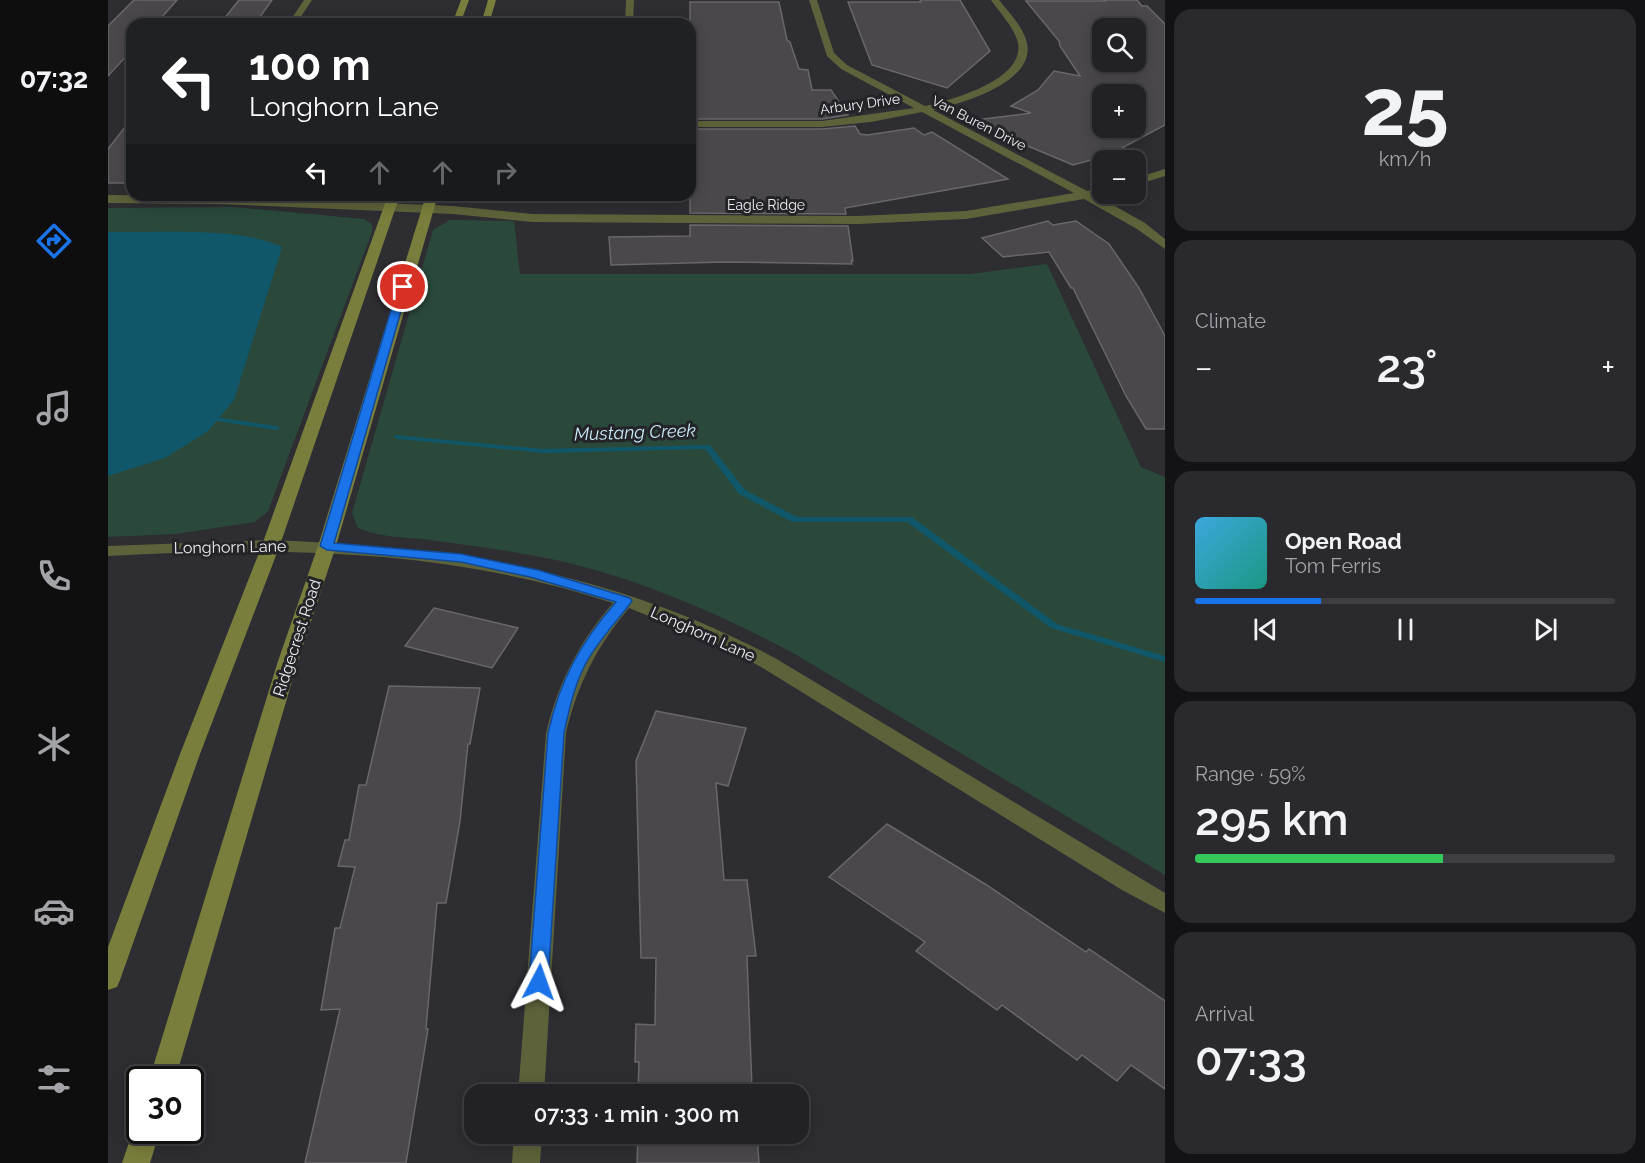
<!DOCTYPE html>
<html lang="en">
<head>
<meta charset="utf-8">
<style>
	:root { --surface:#222226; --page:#2a2a2e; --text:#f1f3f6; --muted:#a2a4a7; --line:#3f3f43; --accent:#1a73e8 }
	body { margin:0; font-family:Raleway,sans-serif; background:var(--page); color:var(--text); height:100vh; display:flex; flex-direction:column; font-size:22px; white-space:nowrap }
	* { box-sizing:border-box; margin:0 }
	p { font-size:20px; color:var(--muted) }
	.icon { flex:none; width:33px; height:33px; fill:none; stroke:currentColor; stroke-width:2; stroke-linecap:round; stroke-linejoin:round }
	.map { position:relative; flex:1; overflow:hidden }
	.drawer { display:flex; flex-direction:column; gap:9px; padding:9px; background:#131315; width:480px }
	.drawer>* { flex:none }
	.hud { position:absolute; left:18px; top:18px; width:570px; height:183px; border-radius:18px; box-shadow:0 3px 15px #0003,0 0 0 2px var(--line); background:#202124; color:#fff; overflow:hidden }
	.tools { position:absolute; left:984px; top:18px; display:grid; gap:12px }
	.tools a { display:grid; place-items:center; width:54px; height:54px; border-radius:12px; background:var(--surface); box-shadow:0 3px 15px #0003,0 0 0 2px var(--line); font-size:30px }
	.speed { position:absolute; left:18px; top:1066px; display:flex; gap:12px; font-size:30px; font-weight:700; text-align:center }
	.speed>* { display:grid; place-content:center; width:78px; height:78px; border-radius:50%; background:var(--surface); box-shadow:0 3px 15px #0003,0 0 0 2px var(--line); line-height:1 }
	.speed .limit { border:3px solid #111; border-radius:9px; background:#fff; color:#111 }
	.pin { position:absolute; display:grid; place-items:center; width:51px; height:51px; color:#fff; margin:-26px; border:3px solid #fff; border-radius:50%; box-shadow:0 2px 6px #0007 }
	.me { position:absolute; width:66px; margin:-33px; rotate:4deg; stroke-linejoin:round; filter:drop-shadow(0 0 4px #0008) }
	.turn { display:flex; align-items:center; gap:21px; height:126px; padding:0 24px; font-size:27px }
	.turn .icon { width:78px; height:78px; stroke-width:2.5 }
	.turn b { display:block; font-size:42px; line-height:51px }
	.lanes { display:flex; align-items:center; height:57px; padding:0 24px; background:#0003; justify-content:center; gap:30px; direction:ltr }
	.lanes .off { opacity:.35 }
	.big { font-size:45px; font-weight:600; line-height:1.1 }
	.drawer .card { flex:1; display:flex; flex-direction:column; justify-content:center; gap:9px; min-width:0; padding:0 21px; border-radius:18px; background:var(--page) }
	.drawer .dial { align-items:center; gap:0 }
	.dial b { font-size:78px; line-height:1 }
	.song { display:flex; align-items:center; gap:18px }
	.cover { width:72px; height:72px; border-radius:9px; background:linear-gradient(135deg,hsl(200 70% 55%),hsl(170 70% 35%)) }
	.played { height:6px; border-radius:3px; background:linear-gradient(90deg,var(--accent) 30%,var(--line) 30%) }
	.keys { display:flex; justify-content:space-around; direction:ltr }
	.heat { display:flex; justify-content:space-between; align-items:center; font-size:33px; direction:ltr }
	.charge { height:9px; border-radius:4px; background:linear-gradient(90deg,#34c759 59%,var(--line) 0) }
	.trip { position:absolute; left:356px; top:1084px; width:345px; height:60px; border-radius:18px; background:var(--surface); box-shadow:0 3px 15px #0003,0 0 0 2px var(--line); font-weight:600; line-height:60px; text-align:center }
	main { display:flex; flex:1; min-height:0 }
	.dock { display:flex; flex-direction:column; width:108px; justify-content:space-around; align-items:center; background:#0e0e0f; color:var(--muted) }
	.dock .icon { width:42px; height:42px }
	.dock .on { color:var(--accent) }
	.dock b { font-size:27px; color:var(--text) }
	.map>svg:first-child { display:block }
	.green { fill:#2a493b }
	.water { fill:#11576a }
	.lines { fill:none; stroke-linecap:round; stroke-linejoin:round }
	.stream { fill:#11576a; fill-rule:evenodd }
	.building { fill:#4b484c; stroke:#6a666b; stroke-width:1.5; fill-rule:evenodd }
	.street { fill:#5e623a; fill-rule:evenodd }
	.secondary { fill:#7a7e3c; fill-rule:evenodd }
	.route { fill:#1a73e8; stroke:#114b97; stroke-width:1.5 }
	.labels { text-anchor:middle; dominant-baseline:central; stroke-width:6; stroke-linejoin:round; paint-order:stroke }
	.far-street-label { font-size:14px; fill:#ecedf0; stroke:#232328 }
	.street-label { font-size:16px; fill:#ecedf0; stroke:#232328 }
	.water-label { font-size:18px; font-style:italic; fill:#c7eaf7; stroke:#232328 }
</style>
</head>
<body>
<main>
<nav class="dock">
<b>07:32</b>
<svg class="icon on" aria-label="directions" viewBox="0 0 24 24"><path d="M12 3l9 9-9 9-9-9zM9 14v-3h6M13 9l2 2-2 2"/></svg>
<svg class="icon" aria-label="music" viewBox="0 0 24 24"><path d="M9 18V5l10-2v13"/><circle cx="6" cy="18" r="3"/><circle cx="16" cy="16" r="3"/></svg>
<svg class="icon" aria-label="phone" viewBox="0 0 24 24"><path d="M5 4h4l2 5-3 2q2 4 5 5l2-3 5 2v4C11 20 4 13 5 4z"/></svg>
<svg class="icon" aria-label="climate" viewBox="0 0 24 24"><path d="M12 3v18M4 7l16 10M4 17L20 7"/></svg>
<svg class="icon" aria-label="car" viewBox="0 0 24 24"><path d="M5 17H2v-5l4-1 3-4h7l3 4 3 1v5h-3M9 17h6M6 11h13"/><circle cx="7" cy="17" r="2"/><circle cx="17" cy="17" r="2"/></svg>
<svg class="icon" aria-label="filters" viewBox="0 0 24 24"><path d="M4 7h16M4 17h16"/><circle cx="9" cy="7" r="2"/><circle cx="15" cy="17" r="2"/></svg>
</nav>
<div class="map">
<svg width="1057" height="1163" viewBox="0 0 1057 1163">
	<rect width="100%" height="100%" fill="#2d2d32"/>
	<g class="green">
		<polygon points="126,207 256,219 264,224 264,232 160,511 147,522 68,534 0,537 0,208"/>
		<path d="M 342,220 L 406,221 L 412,274 L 862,274 L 939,264 L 1033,467 L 1057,477 L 1057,875 L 685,653 C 614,615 536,581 457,562 C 413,552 366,546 322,540 C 293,536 278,539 250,528 L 244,513 L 325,230 Z"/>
	</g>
	<path class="water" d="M 0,232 C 50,233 130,226 174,247 L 126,400 L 100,431 L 57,458 L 0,476 Z"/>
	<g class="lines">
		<g class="stream">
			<polygon points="107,417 168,426 172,428 168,430 110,421 107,421"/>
			<polygon points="287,435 435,449 602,445 637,490 689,517 804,517 949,624 1057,656 1057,662 943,628 799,522 684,522 631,494 597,449 435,453 290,439 286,437"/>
		</g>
	</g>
	<g class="building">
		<polygon points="26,0 69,0 48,24 24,24 24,50 0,76 0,26"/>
		<polygon points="131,0 164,0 147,24 112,24"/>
		<polygon points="812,0 852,0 882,51 839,88 764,65 740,2 813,2"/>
		<path d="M 996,0 L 1029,0 L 1034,6 L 1039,6 L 1057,24 L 1057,125 L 1001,155 L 965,165 L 860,121 L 923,113 L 903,106 L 930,90 L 946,71 L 972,76 L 952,46 L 951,41 L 918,1 L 997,1 ZM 994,28 L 1028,28 L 1028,62 L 994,62 ZM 994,94 L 1028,94 L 1028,128 L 994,128 Z"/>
		<polygon points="582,2 671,2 679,40 682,42 691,69 700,70 704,90 723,90 740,115 714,119 582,119"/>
		<polygon points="24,118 24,183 0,183 0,149"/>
		<polygon points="747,126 752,134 759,135 806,128 816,135 824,132 900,179 737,208 738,214 582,213 582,129 714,129"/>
		<polygon points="940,221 945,225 968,221 1001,244 1031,288 1057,336 1057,429 1038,429 1018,396 965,288 963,288 941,252 895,257 874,238"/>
		<polygon points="582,225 740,226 745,261 743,261 744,264 617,262 503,265 501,237 582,236"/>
		<polygon points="326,608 410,628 384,668 297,646"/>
		<polygon points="281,686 372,688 362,744 360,744 352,821 338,903 329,903 318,1029 320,1029 298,1163 197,1163 232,1009 213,1010 227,928 232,928 247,867 230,866 237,840 241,840 251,785 258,785"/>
		<polygon points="548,711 638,728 620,786 608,783 616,880 639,880 648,956 639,956 644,1089 647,1089 647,1095 530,1095 531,1062 527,1062 528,1024 547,1025 548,958 533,958 528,761"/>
		<polygon points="779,824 877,884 978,952 981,949 1057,1001 1057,1089 1023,1065 1009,1081 974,1055 969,1060 894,1005 889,1010 808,951 817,942 721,877"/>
		<polygon points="530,1134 649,1134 651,1163 529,1163"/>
	</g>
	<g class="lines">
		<g class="street">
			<polygon points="196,0 204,0 188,24 180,24"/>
			<polygon points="518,0 526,0 525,24 517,24"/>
			<path d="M 701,0 L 709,0 L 726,53 L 739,65 L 817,106 C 843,100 917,80 910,43 C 906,27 892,13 883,0 L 891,0 C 901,13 915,26 919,43 C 928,82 853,104 825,110 L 979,191 L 994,189 L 994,194 L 998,194 L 989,196 L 1037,223 L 1057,239 L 1057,249 L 1029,229 L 976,199 L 858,219 L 750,224 L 424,222 L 345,214 L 110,204 L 0,203 L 0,195 L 110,196 L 345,206 L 424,214 L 750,216 L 858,211 L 966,193 L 814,112 L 763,122 L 714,127 L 582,127 L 582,121 L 714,121 L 806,108 L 733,69 L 719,56 Z"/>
			<polygon points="1057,169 1057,176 1028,185 1028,178"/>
			<path d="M 160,540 C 341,546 505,571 667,658 L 1057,893 L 1057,913 L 1014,890 L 653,667 L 611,645 L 521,608 C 489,646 469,685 458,733 L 436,1095 L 410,1095 L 438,733 C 450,683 471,642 505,603 C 341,549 171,546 0,556 L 0,546 Z"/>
			<polygon points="406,1134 434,1134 432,1163 404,1163"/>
		</g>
		<g class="secondary">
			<polygon points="353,0 361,0 352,24 344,24"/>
			<polygon points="380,0 388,0 381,24 373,24"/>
			<polygon points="280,195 292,195 172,545 92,754 12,980 9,987 0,990 0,947 72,754 154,545"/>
			<polygon points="318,195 330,195 228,546 190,661 67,1080 41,1080 170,661 210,546"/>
			<polygon points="32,1121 32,1131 52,1131 42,1163 14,1163 28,1122"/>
		</g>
	</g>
	<path class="route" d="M 295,284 L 300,287 L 226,543 L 353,554 L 430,570 L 522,598 L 524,601 C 509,622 489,641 477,665 C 466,686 461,710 456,733 L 440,982 L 437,988 L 431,990 L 424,988 L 421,982 L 440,733 C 452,680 472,643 508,602 L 422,577 L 353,562 L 219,550 L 212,546 L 290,287 Z"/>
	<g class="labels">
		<g class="far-street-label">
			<text transform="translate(752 104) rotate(-8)">Arbury Drive</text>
			<text transform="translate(871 123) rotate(27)">Van Buren Drive</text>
			<text x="658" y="205">Eagle Ridge</text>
		</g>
		<g class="street-label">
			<text transform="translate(122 547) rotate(-1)">Longhorn Lane</text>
			<text transform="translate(595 634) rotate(24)">Longhorn Lane</text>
			<text transform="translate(189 638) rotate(-72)">Ridgecrest Road</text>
		</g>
		<g class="water-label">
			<text transform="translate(527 432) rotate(-2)">Mustang Creek</text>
		</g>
	</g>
</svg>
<div class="tools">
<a><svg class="icon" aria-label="search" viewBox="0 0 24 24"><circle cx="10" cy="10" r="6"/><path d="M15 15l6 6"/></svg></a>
<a>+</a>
<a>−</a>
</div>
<div class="speed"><div class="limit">30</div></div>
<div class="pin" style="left:295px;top:287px;background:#d93025"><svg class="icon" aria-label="arrive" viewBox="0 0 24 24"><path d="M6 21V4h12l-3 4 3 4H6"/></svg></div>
<svg class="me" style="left:431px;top:982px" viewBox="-20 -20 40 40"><path d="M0-17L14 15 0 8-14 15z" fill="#1a73e8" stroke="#fff" stroke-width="4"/></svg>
<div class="trip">07:33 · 1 min · 300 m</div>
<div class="hud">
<div class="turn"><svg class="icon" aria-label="left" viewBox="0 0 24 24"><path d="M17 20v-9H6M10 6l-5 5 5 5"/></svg><div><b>100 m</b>Longhorn Lane</div></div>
<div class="lanes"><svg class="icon" aria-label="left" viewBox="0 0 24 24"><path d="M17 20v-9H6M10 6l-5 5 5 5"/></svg><svg class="icon off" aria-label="ahead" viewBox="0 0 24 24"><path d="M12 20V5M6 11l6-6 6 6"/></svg><svg class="icon off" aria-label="ahead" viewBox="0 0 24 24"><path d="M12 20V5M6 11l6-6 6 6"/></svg><svg class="icon off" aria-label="right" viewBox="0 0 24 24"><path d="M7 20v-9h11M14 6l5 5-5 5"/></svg></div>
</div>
</div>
<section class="drawer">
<div class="card dial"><b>25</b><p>km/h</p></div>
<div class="card"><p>Climate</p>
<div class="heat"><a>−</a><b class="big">23°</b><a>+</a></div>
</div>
<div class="card">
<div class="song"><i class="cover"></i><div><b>Open Road</b><p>Tom Ferris</p></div></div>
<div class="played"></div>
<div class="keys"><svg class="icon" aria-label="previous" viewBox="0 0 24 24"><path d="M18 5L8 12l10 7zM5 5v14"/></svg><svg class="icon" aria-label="pause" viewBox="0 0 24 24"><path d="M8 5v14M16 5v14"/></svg><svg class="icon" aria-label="next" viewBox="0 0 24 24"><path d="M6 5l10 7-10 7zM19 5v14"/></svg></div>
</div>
<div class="card"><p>Range · 59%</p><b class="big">295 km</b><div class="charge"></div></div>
<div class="card"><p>Arrival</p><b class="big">07:33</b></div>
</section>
</main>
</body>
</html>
